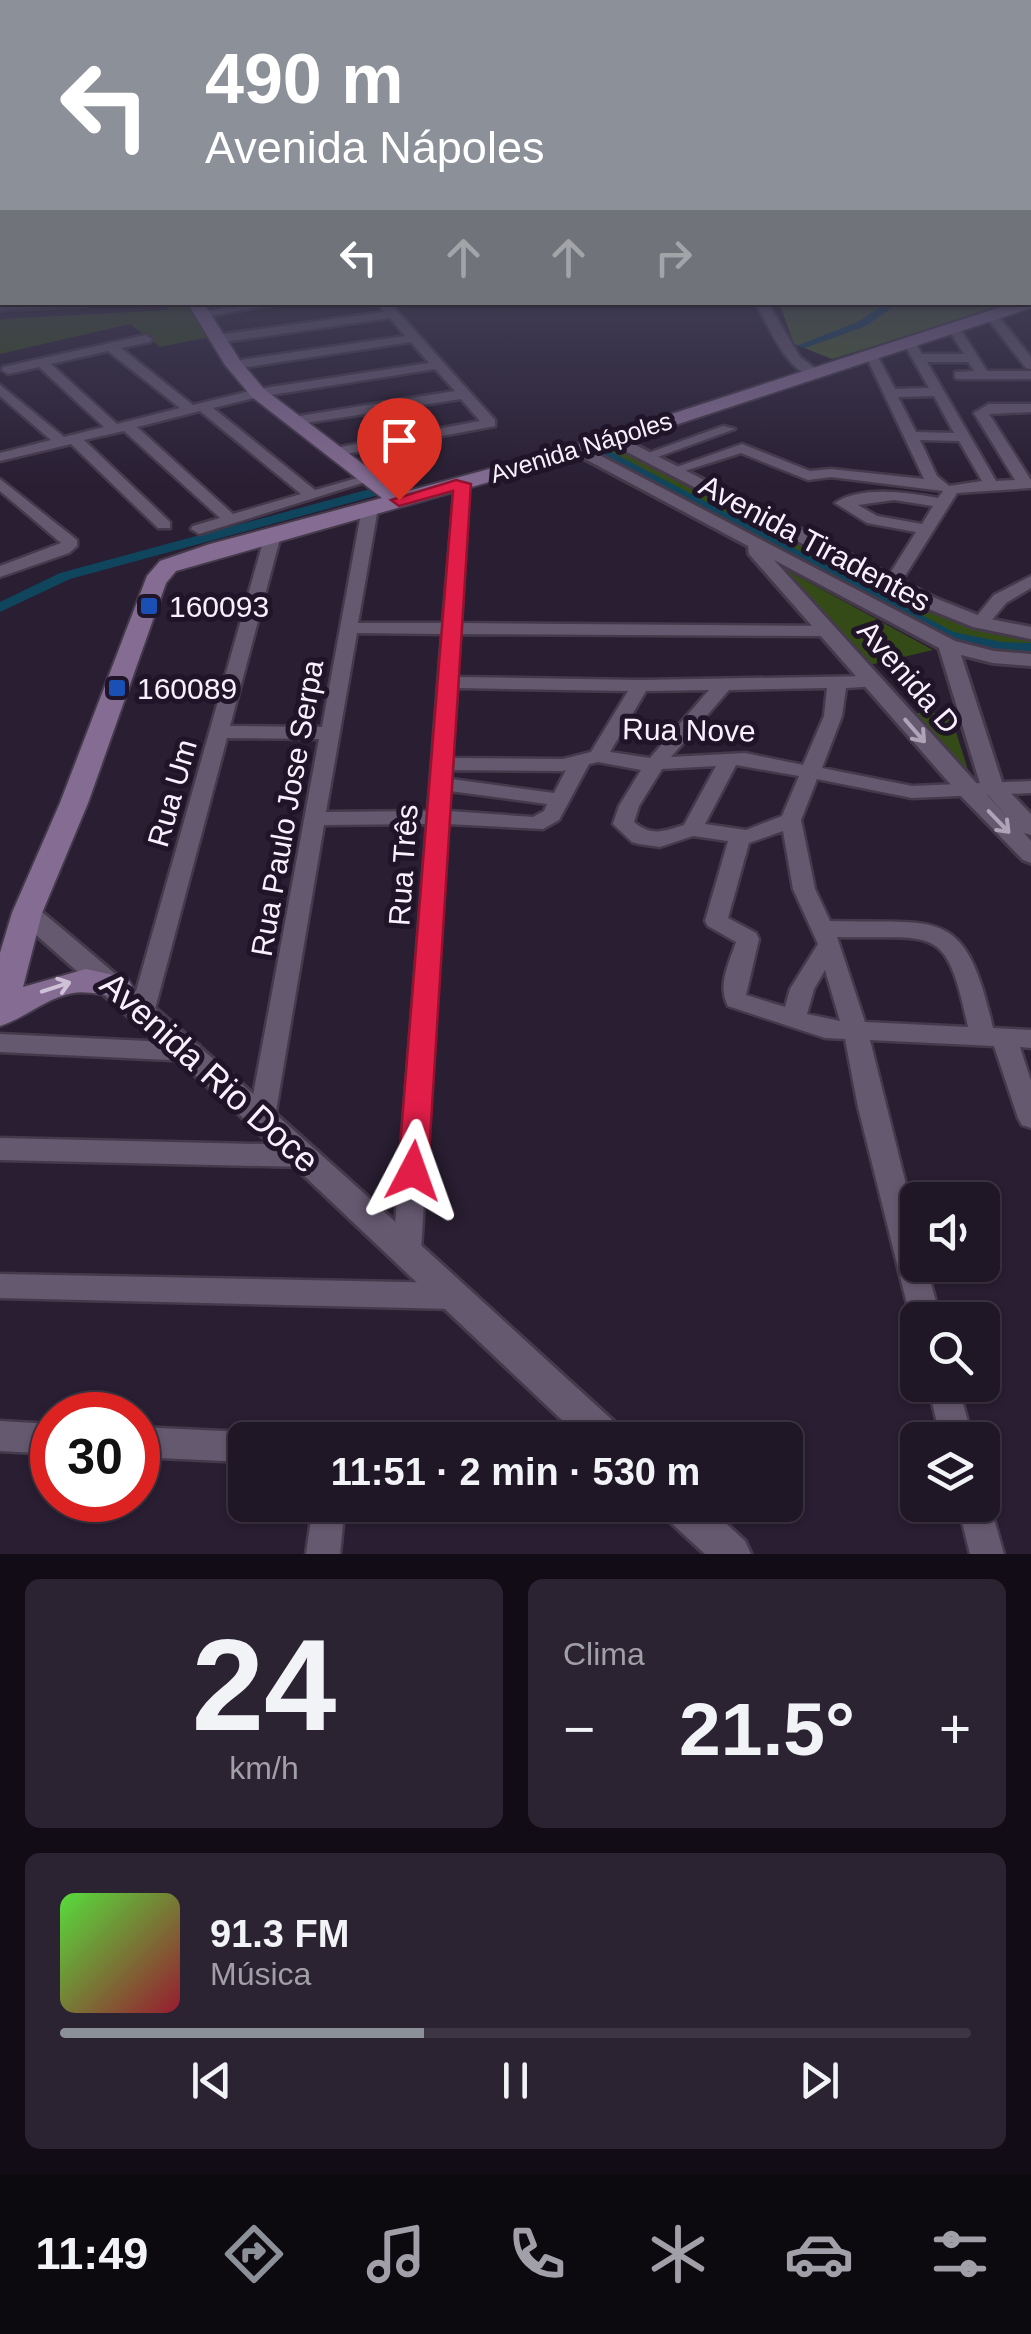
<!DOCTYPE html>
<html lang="pt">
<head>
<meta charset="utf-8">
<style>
	:root { --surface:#1f1626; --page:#2c2332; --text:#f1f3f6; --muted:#a19fa7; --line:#3c3543; --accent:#8c9099 }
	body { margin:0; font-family:Arial,sans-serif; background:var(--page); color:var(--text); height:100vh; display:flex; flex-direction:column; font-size:38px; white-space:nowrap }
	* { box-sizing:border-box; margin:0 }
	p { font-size:32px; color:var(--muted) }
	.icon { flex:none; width:55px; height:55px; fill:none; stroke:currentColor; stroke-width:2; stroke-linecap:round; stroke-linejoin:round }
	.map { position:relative; height:1554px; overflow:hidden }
	.drawer { display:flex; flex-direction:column; gap:25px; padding:25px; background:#110c15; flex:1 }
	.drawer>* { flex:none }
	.guide { position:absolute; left:0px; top:0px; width:1032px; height:305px; box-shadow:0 2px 8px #0004,0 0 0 2px var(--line); background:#8c9099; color:#fff; overflow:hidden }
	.tools { position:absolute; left:900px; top:1182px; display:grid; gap:20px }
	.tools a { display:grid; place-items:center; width:100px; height:100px; border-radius:15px; background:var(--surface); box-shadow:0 2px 8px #0004,0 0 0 2px var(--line); font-size:50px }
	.speed { position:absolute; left:30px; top:1392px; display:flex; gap:20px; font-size:50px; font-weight:700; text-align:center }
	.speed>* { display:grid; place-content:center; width:130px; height:130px; border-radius:50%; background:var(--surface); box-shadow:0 2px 8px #0004,0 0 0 2px var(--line); line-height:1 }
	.speed .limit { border:15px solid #d22; background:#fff; color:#111 }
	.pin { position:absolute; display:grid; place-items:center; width:85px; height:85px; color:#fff; margin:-102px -42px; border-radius:50% 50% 50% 0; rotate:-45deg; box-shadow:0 0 10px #0007 }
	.pin .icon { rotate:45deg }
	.me { position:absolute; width:110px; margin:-55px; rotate:4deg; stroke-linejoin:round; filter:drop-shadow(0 0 8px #0008) }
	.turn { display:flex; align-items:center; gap:35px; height:210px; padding:0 40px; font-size:45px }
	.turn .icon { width:130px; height:130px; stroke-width:2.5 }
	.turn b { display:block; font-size:70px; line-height:85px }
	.lanes { display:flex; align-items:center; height:95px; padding:0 40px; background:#0003; justify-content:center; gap:50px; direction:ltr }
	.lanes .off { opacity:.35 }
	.big { font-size:75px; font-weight:700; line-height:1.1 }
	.drawer .tile { flex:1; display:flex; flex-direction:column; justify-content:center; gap:15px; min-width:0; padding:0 35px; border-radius:15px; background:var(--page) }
	.drawer .dial { align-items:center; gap:0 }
	.dial b { font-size:130px; line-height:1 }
	.song { display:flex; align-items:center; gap:30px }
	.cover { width:120px; height:120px; border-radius:15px; background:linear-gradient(135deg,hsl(110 70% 55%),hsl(350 70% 35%)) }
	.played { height:10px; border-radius:5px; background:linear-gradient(90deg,var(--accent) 40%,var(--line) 40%) }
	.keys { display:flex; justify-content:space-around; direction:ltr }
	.heat { display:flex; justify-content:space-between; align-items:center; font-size:55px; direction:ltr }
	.drawer .tiles { flex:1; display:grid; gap:25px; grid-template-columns:1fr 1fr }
	.tile:last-child { grid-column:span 2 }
	.trip { position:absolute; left:228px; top:1422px; width:575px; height:100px; border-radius:15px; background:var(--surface); box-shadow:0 2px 8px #0004,0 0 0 2px var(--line); font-weight:700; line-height:100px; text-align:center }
	.tab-bar { display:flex; height:160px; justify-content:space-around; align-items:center; background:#0c090f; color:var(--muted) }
	.tab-bar .icon { width:70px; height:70px }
	.tab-bar .active { color:var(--accent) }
	.tab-bar b { font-size:45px; color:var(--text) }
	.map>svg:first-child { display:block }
	.green { fill:#354b17 }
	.forest { fill:#49612b }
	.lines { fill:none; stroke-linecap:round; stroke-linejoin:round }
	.canal { fill:#10455e; fill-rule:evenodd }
	.minor-casing { stroke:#453a4b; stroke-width:5 }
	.tertiary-casing { stroke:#453a4b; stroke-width:6 }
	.secondary-casing { stroke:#453a4b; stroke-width:4 }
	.minor { fill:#655970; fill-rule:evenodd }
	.tertiary { fill:#655970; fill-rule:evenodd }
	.secondary { fill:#846c92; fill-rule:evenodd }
	.oneway { stroke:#aea4b7 }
	.oneway2 { stroke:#cfc2d8 }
	.route { fill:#e11d48; stroke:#92132f; stroke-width:2.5 }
	.transit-dot { fill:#1a4fb4; stroke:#1f1428; stroke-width:4 }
	.labels { text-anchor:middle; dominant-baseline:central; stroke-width:10; stroke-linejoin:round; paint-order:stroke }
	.far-street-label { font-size:25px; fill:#f8f0fe; stroke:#1f1428 }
	.street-label { font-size:30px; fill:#f8f0fe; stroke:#1f1428 }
	.poi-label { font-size:30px; fill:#f8f0fe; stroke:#1f1428; text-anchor:start }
	.near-street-label { font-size:35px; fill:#f8f0fe; stroke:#1f1428 }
</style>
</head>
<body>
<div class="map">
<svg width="1031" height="1554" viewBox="0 0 1031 1554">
	<rect width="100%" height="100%" fill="#291e32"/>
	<g class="green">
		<polygon points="169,303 190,303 210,337 160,347 130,324 0,354 0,321 3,319 167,310"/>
		<polygon points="620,445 957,622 1031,641 1031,659 959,647 592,454"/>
		<polygon points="768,560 933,650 861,667"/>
		<polygon points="906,713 950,713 975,792"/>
	</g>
	<polygon class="forest" points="983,302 997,308 832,359 794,344 781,308 773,303"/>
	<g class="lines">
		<g class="canal">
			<polygon points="887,302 900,302 866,326 805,348 796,346 858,322"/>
			<polygon points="606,449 954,632 1002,642 1031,643 1031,653 1002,652 944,639 602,456 602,450"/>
			<polygon points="392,483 399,487 397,490 70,579 0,612 0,602 60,573"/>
		</g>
		<defs>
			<g id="minor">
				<polygon points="0,302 90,302 84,306 0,310"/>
				<polygon points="254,302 290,302 202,317 196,313"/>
				<path d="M 376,302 L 389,302 L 495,420 L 495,426 L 335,456 L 328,452 L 330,449 L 480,421 L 461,399 L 293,425 L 286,421 L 293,417 L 455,391 L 435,369 L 258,397 L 213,408 L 315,490 L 368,475 L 375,479 L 199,534 L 191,529 L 193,526 L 220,518 L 124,431 L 84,440 L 170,522 L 170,528 L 158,528 L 71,444 L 0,461 L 0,453 L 51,440 L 0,396 L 0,385 L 64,437 L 104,427 L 39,367 L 8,374 L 2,370 L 3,367 L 146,335 L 152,339 L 150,342 L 121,348 L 193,405 L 258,389 L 429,363 L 411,342 L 234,369 L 228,365 L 234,361 L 405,336 L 390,318 L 217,343 L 211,339 L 217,335 L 384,312 ZM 108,351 L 180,408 L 117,424 L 51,364 ZM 200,411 L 301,494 L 233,514 L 137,427 Z"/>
				<path d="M 755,302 L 767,302 L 800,357 L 819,371 L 819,377 C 788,378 769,325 755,302 Z"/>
				<polygon points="987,312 995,312 1031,357 1031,369 1026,368 987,318"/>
				<path d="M 953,323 L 957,324 L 987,371 L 1031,371 L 1031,379 L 960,379 L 955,378 L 955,372 L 974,371 L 968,362 L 927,362 L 996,481 L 1015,480 L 974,413 L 989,404 L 1031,404 L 1031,412 L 989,414 L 1031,480 L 1031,488 L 957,493 L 898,587 L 892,588 L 884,583 L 916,532 L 867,523 L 835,503 C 862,485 908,493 938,498 L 943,491 L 831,477 L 808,480 L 741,453 L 675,474 L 668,470 L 742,444 L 810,471 L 831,469 L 924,479 L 865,354 L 875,351 L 895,389 L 929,388 L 903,342 L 913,339 L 922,354 L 964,354 L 947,327 ZM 934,396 L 954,433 L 916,432 L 898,397 ZM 920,440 L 959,441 L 982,481 L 949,486 L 937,476 ZM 894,500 L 933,506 L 922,524 L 877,516 L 858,505 Z"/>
				<polygon points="723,426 735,429 652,459 640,456"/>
				<polygon points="0,479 77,540 77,546 69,553 0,577 0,566 61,543 0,491"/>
				<path d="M 462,480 L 469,484 L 461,623 L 829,626 L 838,631 L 829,636 L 460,634 L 457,677 L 640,680 L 873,676 L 882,682 L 879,686 L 846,688 L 842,716 L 822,768 L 912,786 L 1031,781 L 1031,793 L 912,798 L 817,779 L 801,820 L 815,889 L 830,921 C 941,924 965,905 993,1028 L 1031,1030 L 1031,1048 L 1020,1047 L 1031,1081 L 1031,1128 L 1022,1125 L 1018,1118 L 994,1046 L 870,1040 L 918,1233 L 918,1265 L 926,1265 L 941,1320 L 918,1320 L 918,1330 L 911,1320 L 858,1107 L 845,1039 L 825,1038 L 728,1006 C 717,985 729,964 736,942 L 708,926 L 705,921 L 728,841 L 693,836 L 660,847 L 639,844 L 632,842 L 613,824 L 619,806 L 641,770 L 598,762 L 589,764 L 559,820 L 543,829 L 448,824 L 421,1250 L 417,1258 L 407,1262 L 397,1258 L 393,1250 L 427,824 L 324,825 L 275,1117 L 271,1124 L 262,1127 L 253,1124 L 249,1117 L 319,739 L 227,738 L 155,1009 L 151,1015 L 143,1018 L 135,1015 L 131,1009 L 265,535 L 273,530 L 281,535 L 230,726 L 322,727 L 362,508 L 370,503 L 378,508 L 358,623 L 443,623 L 455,484 ZM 357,633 L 442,634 L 428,811 L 326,812 ZM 457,688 L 628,691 L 591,752 L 563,759 L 452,758 ZM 827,688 L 824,716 L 803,765 L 745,753 L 671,757 L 729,690 ZM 709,690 L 650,758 L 610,752 L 646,691 ZM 736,765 L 799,776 L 782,816 L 746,830 L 705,824 ZM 716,766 L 684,825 C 664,831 652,837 634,822 L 639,806 L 662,769 ZM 451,770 L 563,771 L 566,770 L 554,793 L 451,779 ZM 450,791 L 547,804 L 544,811 L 533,817 L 449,811 ZM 783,831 L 793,889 L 818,944 L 790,989 L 785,1007 L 746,995 L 759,939 L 756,933 L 728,918 L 749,843 ZM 837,937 C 934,940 946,920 968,1027 L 865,1022 ZM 825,970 L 840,1021 L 807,1014 L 814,989 Z"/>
				<polygon points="1031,576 1031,588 1006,603 986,627 974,627 971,623 994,595"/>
				<polygon points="0,1034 190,1043 199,1045 202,1052 199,1059 190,1061 0,1052"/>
				<polygon points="0,1138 304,1145 313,1149 317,1156 313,1163 304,1167 0,1160"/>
				<polygon points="0,1274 452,1283 462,1287 466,1296 462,1305 452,1309 0,1298"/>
				<polygon points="928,1385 958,1385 973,1440 941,1440"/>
				<polygon points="0,1421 52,1424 52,1454 0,1451"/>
				<polygon points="138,1427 245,1432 258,1440 245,1440 245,1462 138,1457"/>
				<polygon points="982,1492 990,1505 1004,1554 970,1554 958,1505 982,1505"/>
				<polygon points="313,1505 345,1505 340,1554 306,1554"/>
			</g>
			<g id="tertiary">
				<polygon points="614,434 935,598 985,618 1031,627 1031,639 973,627 921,606 608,442 606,439"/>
				<path d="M 580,445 L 955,641 L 994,651 L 1031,654 L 1031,666 L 993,663 L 961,655 L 1003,785 L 1031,814 L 1031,835 L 1024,833 L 1031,841 L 1031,863 L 1023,860 L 959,794 L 749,554 L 748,546 L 574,453 L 574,447 ZM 774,560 L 939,648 L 981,787 L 1009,819 Z"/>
				<path d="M 27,905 L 36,907 C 237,1074 428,1252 621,1428 L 626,1440 L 583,1440 L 239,1114 L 18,919 L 14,913 L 18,907 Z"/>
				<polygon points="661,1505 706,1505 745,1541 751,1554 705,1554 666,1518"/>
			</g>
			<path id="secondary" d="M 1031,298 L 1031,308 L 587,454 L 176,571 L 166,583 L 88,803 L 42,913 L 23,987 L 86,969 L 127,978 L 132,986 L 127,994 C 110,999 92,990 73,993 C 46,998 25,1018 0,1026 L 0,953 L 12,913 L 60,803 L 147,576 L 160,561 L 210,544 L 382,498 L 252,397 L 225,365 L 187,302 L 203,302 L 241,362 L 264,389 L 401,493 L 573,446 L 1016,302 L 1030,302 Z"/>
		</defs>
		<use href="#minor" class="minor-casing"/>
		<use href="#tertiary" class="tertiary-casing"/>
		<use href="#secondary" class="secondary-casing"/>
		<use href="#minor" class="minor"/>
		<use href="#tertiary" class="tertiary"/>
		<use href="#secondary" class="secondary"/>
	</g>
	<defs><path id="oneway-shaft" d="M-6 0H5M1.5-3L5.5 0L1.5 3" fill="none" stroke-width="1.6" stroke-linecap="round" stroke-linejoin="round" transform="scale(2.5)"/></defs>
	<g class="oneway">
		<use href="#oneway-shaft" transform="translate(915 731) rotate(49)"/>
		<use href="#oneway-shaft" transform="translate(999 822) rotate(46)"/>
	</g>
	<use class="oneway2" href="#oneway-shaft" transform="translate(56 987) rotate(-18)"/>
	<linearGradient id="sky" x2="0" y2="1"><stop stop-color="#17101c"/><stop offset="0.55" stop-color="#43415a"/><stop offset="1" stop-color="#43415a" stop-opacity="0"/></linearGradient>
	<rect width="1031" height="486" fill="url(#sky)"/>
	<polygon class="route" points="456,480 471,484 428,1171 424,1180 413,1184 402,1180 398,1171 453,491 399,506 391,500"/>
	<g class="transit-dot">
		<rect x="139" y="596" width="20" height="20" rx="5"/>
		<rect x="107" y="678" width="20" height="20" rx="5"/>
	</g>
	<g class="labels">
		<g class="far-street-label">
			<text transform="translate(581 447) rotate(-17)">Avenida Nápoles</text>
		</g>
		<g class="street-label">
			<text transform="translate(815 543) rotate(28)">Avenida Tiradentes</text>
			<text transform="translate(909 677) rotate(49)">Avenida D</text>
			<text transform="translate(689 730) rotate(1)">Rua Nove</text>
			<text transform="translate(172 793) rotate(-74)">Rua Um</text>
			<text transform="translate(287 808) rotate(-80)">Rua Paulo Jose Serpa</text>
			<text transform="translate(403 865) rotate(-86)">Rua Três</text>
		</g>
		<g class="poi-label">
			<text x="169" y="606">160093</text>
			<text x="137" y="688">160089</text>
		</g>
		<g class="near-street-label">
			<text transform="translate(210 1072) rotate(42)">Avenida Rio Doce</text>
		</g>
	</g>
</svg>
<div class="tools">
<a><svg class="icon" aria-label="sound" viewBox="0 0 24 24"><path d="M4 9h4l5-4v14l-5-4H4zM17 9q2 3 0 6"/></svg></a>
<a><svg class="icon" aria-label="search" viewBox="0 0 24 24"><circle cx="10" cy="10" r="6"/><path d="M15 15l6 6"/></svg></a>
<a><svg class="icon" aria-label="layers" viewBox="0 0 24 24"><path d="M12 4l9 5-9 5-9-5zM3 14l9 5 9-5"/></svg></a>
</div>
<div class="speed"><div class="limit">30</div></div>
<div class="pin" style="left:399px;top:500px;background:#d93025"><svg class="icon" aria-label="arrive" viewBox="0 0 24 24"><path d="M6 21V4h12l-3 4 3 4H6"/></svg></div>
<svg class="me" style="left:413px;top:1171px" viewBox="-20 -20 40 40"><path d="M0-17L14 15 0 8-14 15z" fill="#e11d48" stroke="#fff" stroke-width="4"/></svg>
<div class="trip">11:51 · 2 min · 530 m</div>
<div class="guide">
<div class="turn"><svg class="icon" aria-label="left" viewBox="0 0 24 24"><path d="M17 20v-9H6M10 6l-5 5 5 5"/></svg><div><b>490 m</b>Avenida Nápoles</div></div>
<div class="lanes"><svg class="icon" aria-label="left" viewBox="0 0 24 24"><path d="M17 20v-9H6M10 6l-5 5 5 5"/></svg><svg class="icon off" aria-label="ahead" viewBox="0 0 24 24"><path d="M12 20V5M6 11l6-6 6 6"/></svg><svg class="icon off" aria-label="ahead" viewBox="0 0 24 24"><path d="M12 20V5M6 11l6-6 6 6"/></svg><svg class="icon off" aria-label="right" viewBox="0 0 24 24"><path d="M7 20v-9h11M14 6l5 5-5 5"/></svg></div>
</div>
</div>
<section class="drawer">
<div class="tiles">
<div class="tile dial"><b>24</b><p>km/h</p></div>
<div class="tile"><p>Clima</p>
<div class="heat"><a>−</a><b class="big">21.5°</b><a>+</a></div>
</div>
<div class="tile">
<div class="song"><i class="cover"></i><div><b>91.3 FM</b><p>Música</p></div></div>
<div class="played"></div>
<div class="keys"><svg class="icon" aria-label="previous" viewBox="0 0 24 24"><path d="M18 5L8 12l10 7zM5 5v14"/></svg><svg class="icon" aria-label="pause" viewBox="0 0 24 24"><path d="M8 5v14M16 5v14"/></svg><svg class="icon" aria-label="next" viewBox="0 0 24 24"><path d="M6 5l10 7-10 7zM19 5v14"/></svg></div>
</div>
</div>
</section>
<nav class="tab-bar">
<b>11:49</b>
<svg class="icon active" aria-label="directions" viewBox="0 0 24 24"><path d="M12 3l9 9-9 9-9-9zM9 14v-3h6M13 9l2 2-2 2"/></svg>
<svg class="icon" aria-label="music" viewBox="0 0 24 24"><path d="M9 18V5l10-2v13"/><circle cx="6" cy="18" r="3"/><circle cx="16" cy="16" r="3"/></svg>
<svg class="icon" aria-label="phone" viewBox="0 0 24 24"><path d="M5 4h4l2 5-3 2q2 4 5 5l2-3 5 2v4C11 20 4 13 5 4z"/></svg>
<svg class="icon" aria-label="climate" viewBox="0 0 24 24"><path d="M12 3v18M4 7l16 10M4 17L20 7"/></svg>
<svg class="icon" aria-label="car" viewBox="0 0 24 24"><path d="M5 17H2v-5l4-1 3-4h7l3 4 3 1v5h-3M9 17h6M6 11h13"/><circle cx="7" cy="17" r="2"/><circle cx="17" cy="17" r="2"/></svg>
<svg class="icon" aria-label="filters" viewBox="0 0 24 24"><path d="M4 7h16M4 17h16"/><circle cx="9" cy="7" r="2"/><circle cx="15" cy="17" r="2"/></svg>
</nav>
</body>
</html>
